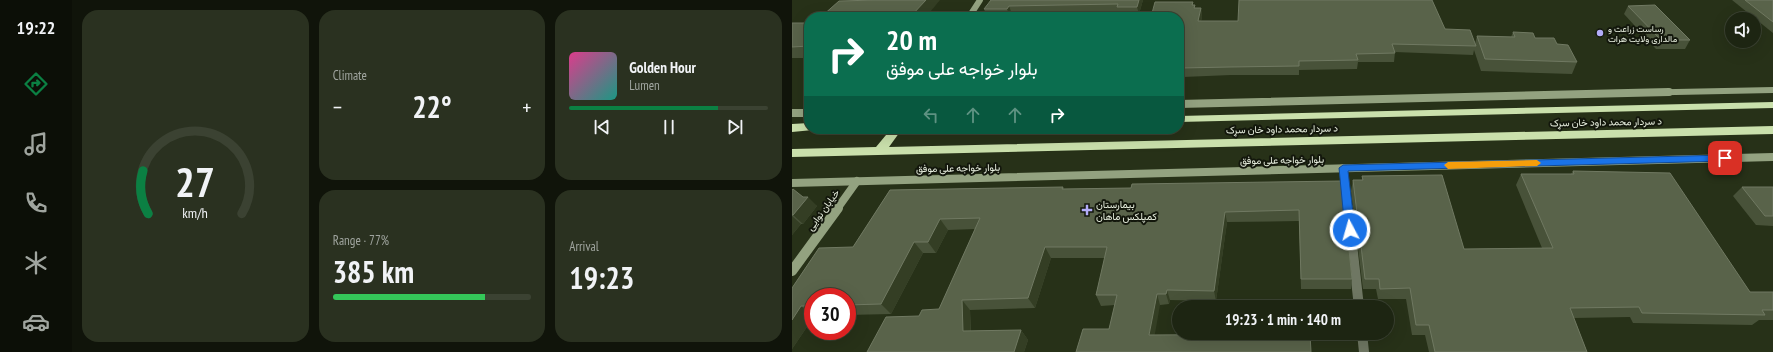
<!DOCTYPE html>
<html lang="en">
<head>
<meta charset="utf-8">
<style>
	:root { --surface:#1d2512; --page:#2a3120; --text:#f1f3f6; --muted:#a0a59f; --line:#3b4232; --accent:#0b8043 }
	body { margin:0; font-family:"PT Sans Narrow",Vazirmatn,sans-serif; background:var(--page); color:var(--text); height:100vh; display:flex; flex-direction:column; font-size:15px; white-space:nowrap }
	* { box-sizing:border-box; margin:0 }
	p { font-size:13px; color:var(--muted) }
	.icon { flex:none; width:22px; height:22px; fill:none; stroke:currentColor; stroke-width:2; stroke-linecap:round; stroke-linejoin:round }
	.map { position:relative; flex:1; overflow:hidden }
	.details { display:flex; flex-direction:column; gap:10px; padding:10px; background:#10140a; width:720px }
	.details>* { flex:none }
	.hud { position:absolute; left:12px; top:12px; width:380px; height:122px; border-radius:16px; box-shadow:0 4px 16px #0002,0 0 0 1px var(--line); background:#0b6e4f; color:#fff; overflow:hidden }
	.controls { position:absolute; left:933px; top:12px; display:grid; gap:8px }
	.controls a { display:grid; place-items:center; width:36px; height:36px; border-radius:50%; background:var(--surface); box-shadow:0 4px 16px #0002,0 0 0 1px var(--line); font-size:20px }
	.speed { position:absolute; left:12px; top:288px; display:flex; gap:8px; font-size:20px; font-weight:700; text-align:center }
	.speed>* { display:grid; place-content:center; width:52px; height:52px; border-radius:50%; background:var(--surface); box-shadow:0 4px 16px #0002,0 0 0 1px var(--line); line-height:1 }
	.speed .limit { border:6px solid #d22; background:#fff; color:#111 }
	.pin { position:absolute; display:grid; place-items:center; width:34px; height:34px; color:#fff; margin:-17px; border-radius:8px; box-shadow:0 2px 6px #0006 }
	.me { position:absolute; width:44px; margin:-22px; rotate:354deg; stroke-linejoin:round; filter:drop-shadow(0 0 3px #0008) }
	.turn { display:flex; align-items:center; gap:14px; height:84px; padding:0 16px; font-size:18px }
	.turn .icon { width:52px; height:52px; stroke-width:2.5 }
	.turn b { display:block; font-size:28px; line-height:34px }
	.lanes { display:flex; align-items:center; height:38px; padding:0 16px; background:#0003; justify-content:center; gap:20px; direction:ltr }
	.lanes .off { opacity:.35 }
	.big { font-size:30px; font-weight:800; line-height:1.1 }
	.details .widget { flex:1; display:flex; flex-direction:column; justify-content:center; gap:6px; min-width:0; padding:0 14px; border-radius:16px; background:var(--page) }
	.details .dial { align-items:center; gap:0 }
	.dial svg { height:104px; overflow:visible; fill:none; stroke:var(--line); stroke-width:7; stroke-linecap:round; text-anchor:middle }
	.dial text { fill:var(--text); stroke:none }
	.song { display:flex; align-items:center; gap:12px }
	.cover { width:48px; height:48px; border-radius:6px; background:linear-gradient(135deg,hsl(330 70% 55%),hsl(170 70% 35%)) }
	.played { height:4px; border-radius:2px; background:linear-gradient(90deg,var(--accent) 75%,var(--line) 75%) }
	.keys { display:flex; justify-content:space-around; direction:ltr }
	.heat { display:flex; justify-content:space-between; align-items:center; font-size:22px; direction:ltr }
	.charge { height:6px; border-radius:3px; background:linear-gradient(90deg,#34c759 77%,var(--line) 0) }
	.details .tiles { flex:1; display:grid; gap:10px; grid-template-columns:repeat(3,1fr) }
	.widget:first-child { grid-row:span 2 }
	.trip { position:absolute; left:380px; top:300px; width:222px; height:40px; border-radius:20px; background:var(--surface); box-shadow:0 4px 16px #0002,0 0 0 1px var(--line); font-weight:800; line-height:40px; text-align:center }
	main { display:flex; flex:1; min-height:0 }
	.dock { display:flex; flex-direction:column; width:72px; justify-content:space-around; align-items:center; background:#0c0f07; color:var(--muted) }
	.dock .icon { width:28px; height:28px }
	.dock .current { color:var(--accent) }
	.dock b { font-size:18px; color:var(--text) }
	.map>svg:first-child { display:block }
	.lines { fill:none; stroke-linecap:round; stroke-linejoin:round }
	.street-far1 { stroke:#6f7763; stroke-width:8 }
	.street { stroke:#6f7763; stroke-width:10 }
	.secondary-far2 { stroke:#93a280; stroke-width:6 }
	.secondary-far1 { stroke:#93a280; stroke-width:8 }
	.secondary { stroke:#93a280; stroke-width:10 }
	.highway { fill:#cae0ac; fill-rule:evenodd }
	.wall { fill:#485239 }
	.shaded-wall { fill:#343e24 }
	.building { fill:#59634a; stroke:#707962 }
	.route { fill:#1a73e8; stroke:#114b97 }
	.slow { fill:#f59e0b }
	.poi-dot { fill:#b3adf9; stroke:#13170c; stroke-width:1.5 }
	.labels { text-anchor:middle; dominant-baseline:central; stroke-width:4; stroke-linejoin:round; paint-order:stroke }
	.far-poi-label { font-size:9px; fill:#e8efdf; stroke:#13170c; text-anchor:start }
	.street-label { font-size:10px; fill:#e8efdf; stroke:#13170c }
	.poi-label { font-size:10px; fill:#e8efdf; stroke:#13170c; text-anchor:start }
</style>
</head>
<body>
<main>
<nav class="dock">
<b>19:22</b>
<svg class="icon current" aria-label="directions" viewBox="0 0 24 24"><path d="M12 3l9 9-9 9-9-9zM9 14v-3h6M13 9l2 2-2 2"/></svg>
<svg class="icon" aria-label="music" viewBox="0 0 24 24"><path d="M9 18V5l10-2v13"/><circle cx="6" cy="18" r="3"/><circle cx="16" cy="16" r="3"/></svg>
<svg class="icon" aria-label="phone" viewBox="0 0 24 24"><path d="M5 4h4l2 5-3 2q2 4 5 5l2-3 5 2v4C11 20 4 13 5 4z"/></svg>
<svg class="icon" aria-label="climate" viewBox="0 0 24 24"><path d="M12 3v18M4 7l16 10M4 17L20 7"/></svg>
<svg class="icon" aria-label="car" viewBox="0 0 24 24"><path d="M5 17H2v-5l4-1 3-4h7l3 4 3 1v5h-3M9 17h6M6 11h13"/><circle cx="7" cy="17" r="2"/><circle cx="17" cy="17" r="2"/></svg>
</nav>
<section class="details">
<div class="tiles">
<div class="widget dial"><svg viewBox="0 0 100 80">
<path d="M14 69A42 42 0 1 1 86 69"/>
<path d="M14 69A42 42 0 0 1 10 36" stroke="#0b8043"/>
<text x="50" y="56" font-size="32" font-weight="700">27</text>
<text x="50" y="72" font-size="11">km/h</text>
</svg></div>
<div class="widget"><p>Climate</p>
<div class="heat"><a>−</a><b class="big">22°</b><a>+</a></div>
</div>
<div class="widget">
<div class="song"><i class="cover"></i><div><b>Golden Hour</b><p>Lumen</p></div></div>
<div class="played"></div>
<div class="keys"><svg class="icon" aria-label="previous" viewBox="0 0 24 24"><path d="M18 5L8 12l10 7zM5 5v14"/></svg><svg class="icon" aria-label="pause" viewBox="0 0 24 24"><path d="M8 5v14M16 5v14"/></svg><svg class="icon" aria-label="next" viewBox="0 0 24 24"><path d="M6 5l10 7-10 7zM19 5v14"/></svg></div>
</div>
<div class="widget"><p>Range · 77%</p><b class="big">385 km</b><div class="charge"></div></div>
<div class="widget"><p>Arrival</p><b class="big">19:23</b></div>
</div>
</section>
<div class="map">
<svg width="981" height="352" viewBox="0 0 981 352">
	<rect width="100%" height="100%" fill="#273118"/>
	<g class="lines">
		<polyline class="street-far1" points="551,168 556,209"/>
		<g class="street">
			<polyline points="556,208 567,307"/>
			<polyline points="570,333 572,352"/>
		</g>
		<g class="secondary-far2">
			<polyline points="177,17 188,0"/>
			<polyline points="835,93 981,90"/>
		</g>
		<g class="secondary-far1">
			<polyline points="387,104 877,92"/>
			<polyline points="0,113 17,113"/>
			<polyline points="0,183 981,157"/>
			<polyline points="45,209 65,181"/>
		</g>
		<polyline class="secondary" points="0,271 46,208"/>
		<g class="highway">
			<polygon points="981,102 981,108 387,122 387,116"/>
			<polygon points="17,123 17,129 21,130 0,132 0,124"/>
			<polygon points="981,126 981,134 0,157 0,149 84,147 99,129 110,129 97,147"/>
		</g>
	</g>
	<g class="wall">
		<polygon points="199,0 351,0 347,14 326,15 326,12 220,14 218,17 195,17 192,9"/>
		<polygon points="940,0 981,0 981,33"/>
		<polygon points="401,2 401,5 403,8 409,8 410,17 409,21 653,29 683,44 685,36 719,37 721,32 765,44 785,62 780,74 689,71 682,50 681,55 603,52 602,62 566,62 565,69 507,70 507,75 439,75 391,77 391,78 387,78 387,17"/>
		<polygon points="836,6 898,40 893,49 864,49 832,14"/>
		<polygon points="17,19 17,58 0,58 0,23 13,23"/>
		<polygon points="781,171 958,292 981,292 981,320 967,320 960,325 841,323 838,317 782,318 795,352 637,352 633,335 620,335 614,299 586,299 584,289 571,289 559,191 561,180 570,180 570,176 672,249 750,248 724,185 729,174 779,174"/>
		<polygon points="550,181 560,279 559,289 509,289 507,221 435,222 424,301 378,300 377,304 368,305 284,352 317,329 323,305 309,306 304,295 313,258 259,258 243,308 178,310 179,331 229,330 236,340 232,352 75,352 127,316 147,309 183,229 156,230 144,253 131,253 99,314 55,315 55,297 21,297 21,318 0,349 0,288 61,247 98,190 271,187 272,189 339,188"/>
		<polygon points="950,187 981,187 981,226 964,225 941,196"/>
		<polygon points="0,190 25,206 11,224 9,224 0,235"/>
	</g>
	<g class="shaded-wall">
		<polygon points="134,0 148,0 134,17 121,17 120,15"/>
		<polygon points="347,0 351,0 347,14 345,7"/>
		<polygon points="217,6 220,14 218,17 215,9"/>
		<polygon points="409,8 410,17 407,29 406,21"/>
		<polygon points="16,197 25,206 11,224 1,215"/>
		<polygon points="433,212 435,222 424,301 422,291"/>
		<polygon points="0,216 9,224 0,235"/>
		<polygon points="148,219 156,230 144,253 136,242"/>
		<polygon points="122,242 131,253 99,314 89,304"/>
		<polygon points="253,247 259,258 243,308 236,298"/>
		<polygon points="375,290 378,300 377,304 374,294"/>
		<polygon points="365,294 368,305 361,345 357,335"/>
		<polygon points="170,300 178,310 179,341 171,331"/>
		<polygon points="9,306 21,316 21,318 0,349 0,320"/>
		<polygon points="229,330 236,340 232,352 222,352"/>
	</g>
	<g class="building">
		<polygon points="84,0 134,0 120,15 122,15 121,17 19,17 20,16 30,16 47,1"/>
		<polygon points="199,0 347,0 345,7 325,7 326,4 217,6 215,9 192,9"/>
		<polygon points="447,0 640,0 653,29 678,30 684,46 600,44 603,53 564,54 566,60 507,61 507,66 438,67 389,68 389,70 387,70 387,17 359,17 363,2 401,2 400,5 403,5 402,8 409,8 406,21 446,21"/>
		<polygon points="953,0 981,0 981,22"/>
		<polygon points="863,5 898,40 869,40 836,6"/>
		<polygon points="17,19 17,46 0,47 0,23 13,23"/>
		<polygon points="721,32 741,33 743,38 762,38 765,44 776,45 785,62 693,59 685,36 723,37"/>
		<polygon points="781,171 878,173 958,292 981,292 981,310 970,310 973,315 850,313 847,307 778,308 795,352 643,352 637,325 624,325 618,288 588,289 587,279 573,279 561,180 571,180 570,176 650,175 672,249 761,248 729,174 782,174"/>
		<polygon points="550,181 560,279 509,279 507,210 433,212 422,291 375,290 374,294 365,294 357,335 518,334 519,352 284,352 291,329 317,329 325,295 304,295 315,247 253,247 236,298 170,300 171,331 229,330 222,352 75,352 94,317 127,316 130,310 147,309 188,218 148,219 136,242 122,242 89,304 55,305 55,297 21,297 21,306 9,306 0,320 0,288 27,248 61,247 98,190 271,187 270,189 339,188 340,184"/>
		<polygon points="950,187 981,187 981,216 973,216"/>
		<polygon points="1,189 11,197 16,197 1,215 0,215 0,190"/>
	</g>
	<polygon class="route" points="933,155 938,158 933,161 556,171 563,230 562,233 555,233 553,230 547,168 551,165"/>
	<polygon class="slow" points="745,160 749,163 745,166 656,169 652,165 656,162"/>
	<g class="poi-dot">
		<circle cx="808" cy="33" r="4"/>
		<path d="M293 204h4v4h4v4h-4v4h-4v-4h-4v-4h4z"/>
	</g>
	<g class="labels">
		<g class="far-poi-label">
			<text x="816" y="28">رساست زراعت و<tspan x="816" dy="10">مالداری ولایت هرات</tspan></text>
		</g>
		<g class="street-label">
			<text transform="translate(814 122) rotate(-1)">د سردار محمد داود خان سړک</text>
			<text transform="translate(490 129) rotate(-1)">د سردار محمد داود خان سړک</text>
			<text transform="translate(490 160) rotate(-1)">بلوار خواجه علی موفق</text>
			<text transform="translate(166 168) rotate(-1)">بلوار خواجه علی موفق</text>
			<text transform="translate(31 210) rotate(-54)">خیابان نوایی</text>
		</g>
		<g class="poi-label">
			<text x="304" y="204">بیمارستان<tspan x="304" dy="12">کمپلکس ماهان</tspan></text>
		</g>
	</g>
</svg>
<div class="controls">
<a><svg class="icon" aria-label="sound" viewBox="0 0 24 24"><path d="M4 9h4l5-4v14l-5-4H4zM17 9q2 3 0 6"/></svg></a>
</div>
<div class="speed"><div class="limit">30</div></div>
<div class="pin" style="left:933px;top:158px;background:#d93025"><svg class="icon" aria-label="arrive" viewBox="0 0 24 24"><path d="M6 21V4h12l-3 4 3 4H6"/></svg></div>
<svg class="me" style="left:558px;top:230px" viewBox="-20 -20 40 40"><circle r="17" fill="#1a73e8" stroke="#fff" stroke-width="3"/><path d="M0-11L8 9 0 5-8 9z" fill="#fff"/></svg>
<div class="trip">19:23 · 1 min · 140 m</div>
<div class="hud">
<div class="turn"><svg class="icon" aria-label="right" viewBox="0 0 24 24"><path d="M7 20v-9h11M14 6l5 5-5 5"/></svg><div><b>20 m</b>بلوار خواجه علی موفق</div></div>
<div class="lanes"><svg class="icon off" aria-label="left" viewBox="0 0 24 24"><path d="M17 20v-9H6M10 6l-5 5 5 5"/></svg><svg class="icon off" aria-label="ahead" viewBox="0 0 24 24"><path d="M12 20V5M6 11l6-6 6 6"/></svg><svg class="icon off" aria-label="ahead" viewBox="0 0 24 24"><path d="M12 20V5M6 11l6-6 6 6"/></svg><svg class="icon" aria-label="right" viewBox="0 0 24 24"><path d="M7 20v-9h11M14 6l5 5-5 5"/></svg></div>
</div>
</div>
</main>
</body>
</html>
